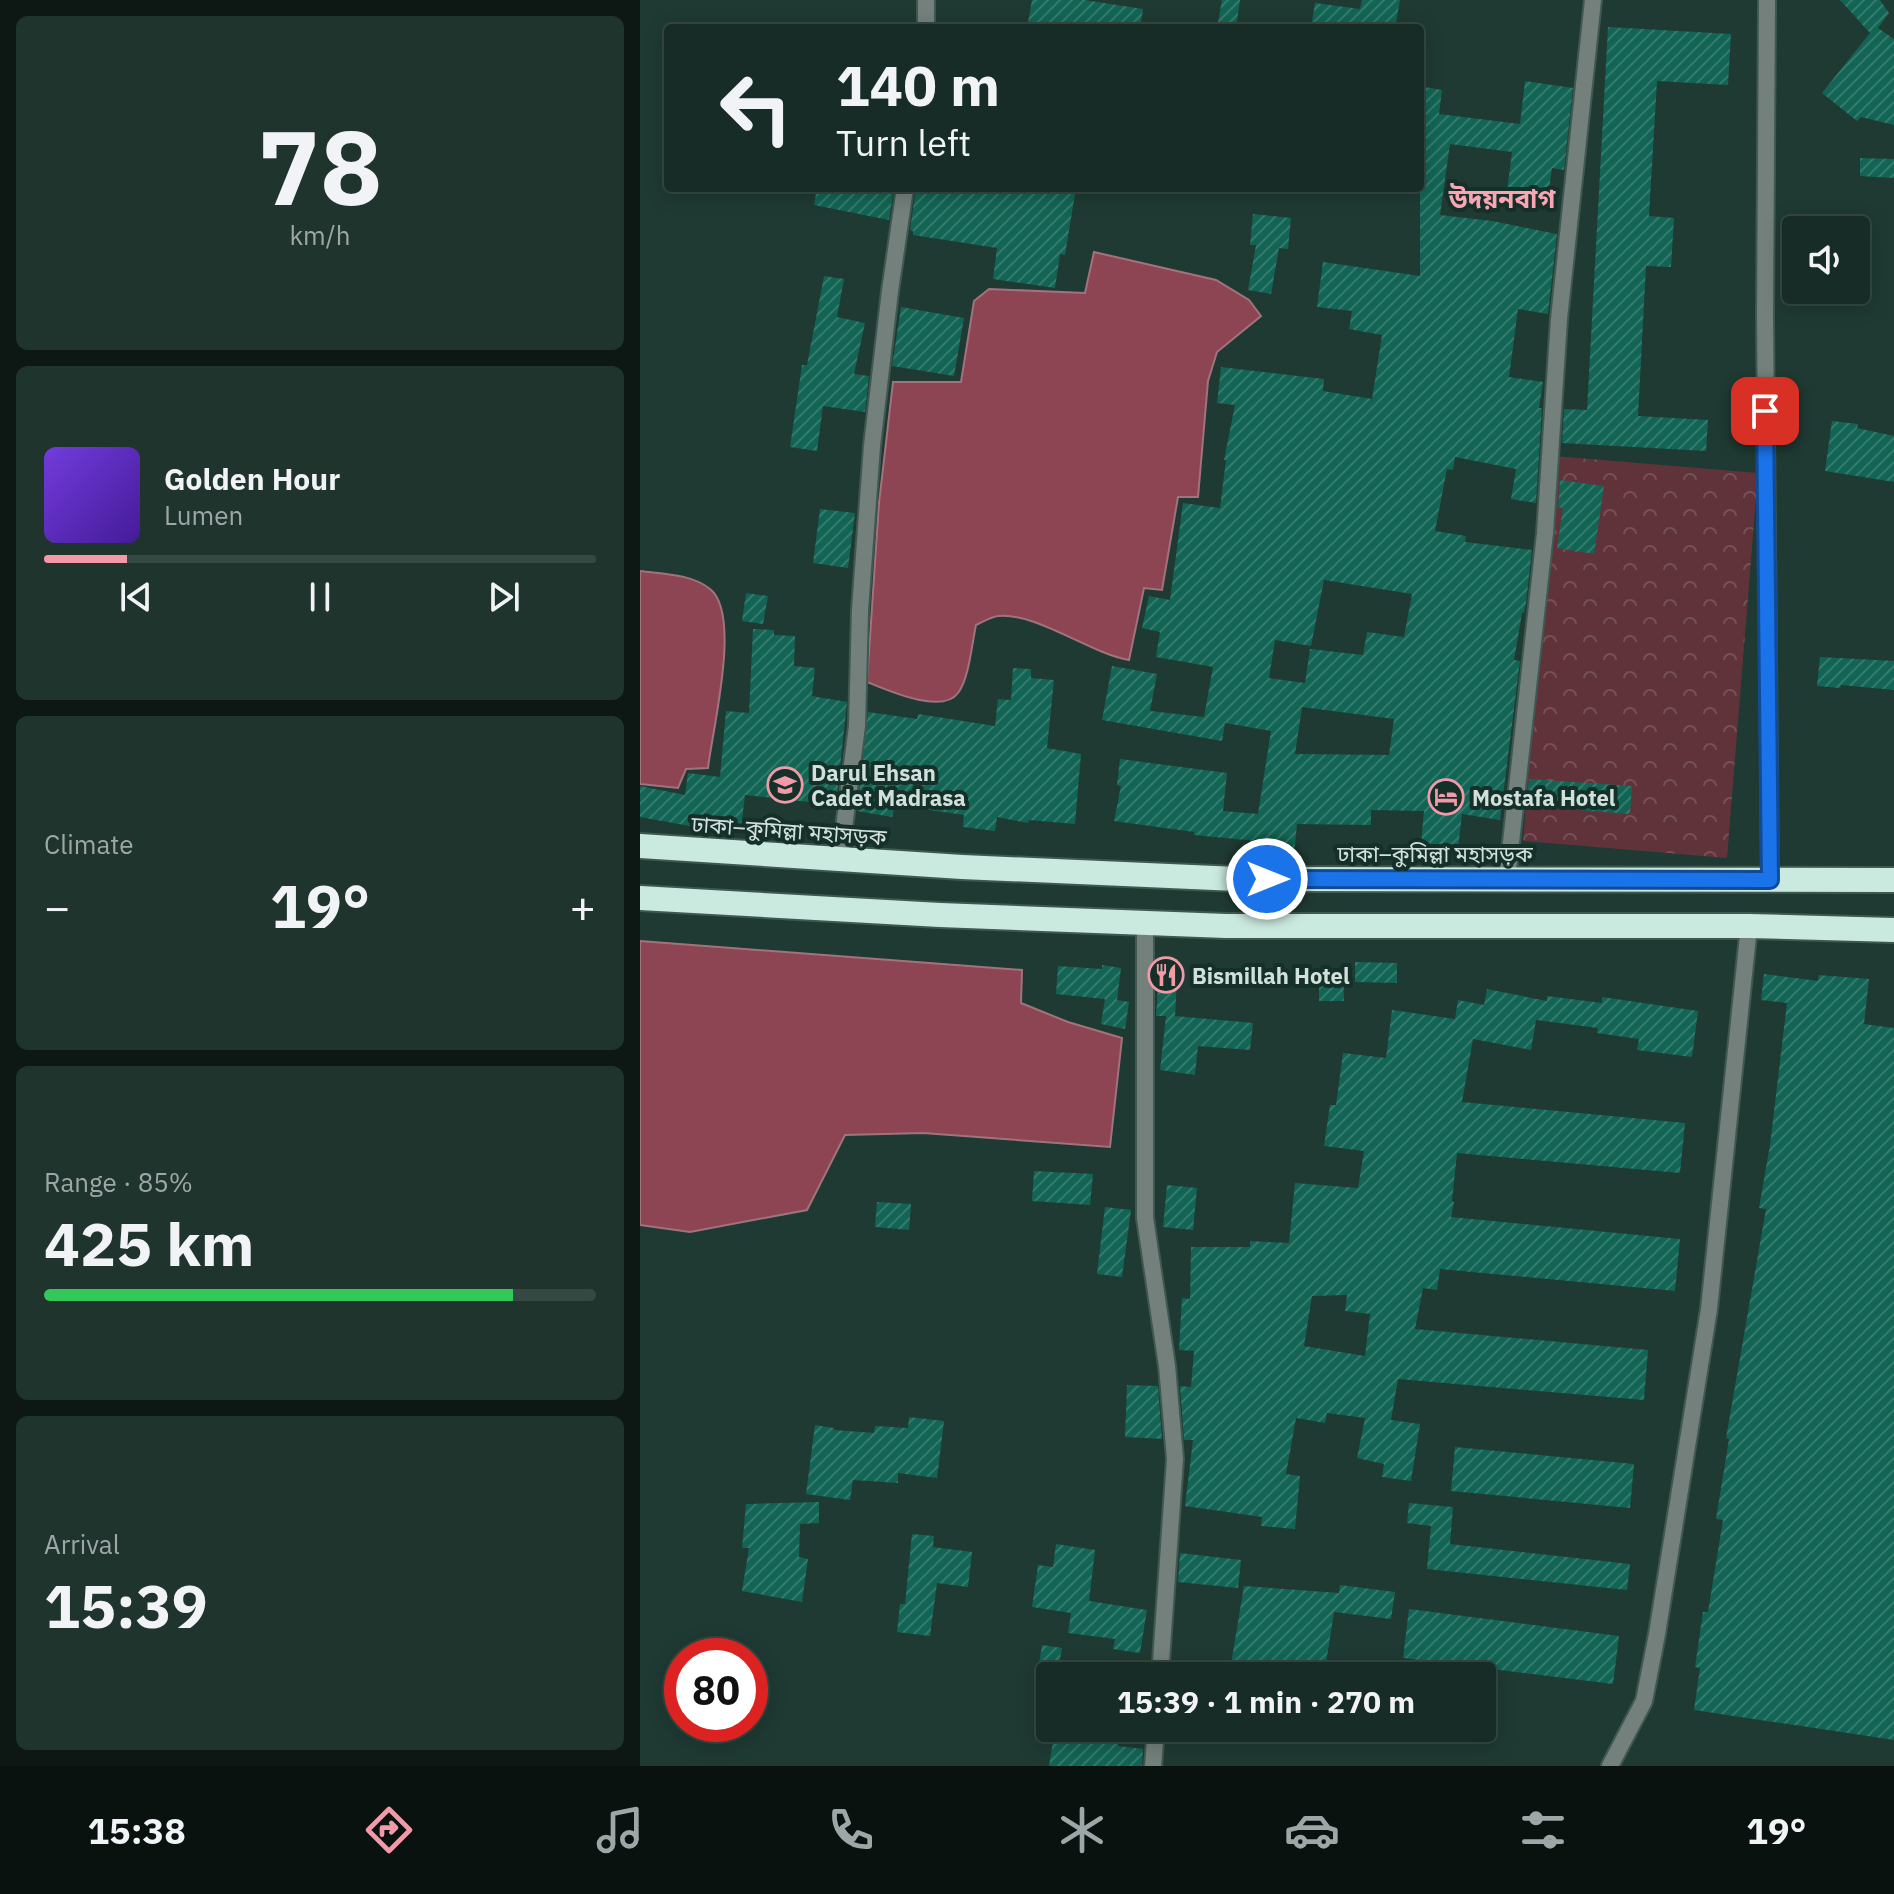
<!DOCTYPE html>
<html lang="en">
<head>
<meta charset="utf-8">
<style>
	:root { --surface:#172c26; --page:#20342e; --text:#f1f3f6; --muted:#9ea7a7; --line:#364843; --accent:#f39aa9 }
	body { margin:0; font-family:"IBM Plex Sans","Noto Sans Bengali",sans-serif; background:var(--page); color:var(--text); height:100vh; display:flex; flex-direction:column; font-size:30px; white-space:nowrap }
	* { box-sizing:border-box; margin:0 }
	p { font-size:26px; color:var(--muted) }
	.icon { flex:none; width:44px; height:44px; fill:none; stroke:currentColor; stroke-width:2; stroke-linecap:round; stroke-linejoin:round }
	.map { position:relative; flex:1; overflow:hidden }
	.sheet { display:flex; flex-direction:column; gap:16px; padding:16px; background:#0d1815; width:640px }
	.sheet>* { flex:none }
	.guide { position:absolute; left:24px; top:24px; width:760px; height:168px; border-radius:8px; box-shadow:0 4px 20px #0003,0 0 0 2px var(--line); background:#172c26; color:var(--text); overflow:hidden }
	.controls { position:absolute; left:1142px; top:216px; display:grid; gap:16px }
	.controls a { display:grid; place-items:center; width:88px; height:88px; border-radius:8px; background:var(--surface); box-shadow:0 4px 20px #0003,0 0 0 2px var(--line); font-size:40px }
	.speed { position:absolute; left:24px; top:1638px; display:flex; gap:16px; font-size:40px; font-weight:700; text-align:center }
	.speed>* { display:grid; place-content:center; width:104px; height:104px; border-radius:50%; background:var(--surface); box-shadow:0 4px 20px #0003,0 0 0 2px var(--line); line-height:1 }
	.speed .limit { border:12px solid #d22; background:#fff; color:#111 }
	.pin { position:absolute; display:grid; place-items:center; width:68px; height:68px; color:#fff; margin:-34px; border-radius:16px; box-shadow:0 4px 12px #0006 }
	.me { position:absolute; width:88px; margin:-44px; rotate:90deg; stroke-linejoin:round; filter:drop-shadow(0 0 6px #0008) }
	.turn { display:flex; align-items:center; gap:28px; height:168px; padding:0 40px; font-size:36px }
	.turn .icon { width:104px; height:104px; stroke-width:2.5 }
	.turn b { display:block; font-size:56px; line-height:68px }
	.big { font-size:60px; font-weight:700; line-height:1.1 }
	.sheet .card { flex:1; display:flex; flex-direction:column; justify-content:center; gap:12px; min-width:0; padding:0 28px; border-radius:12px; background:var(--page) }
	.sheet .dial { align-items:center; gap:0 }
	.dial b { font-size:104px; line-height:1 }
	.song { display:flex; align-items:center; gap:24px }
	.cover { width:96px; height:96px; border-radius:12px; background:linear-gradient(135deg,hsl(260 70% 55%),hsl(260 70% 35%)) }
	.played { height:8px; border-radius:4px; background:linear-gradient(90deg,var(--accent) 15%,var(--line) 15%) }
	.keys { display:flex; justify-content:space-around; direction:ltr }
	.heat { display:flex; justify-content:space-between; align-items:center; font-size:44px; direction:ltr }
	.charge { height:12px; border-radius:6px; background:linear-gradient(90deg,#34c759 85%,var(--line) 0) }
	.trip { position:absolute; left:396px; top:1662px; width:460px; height:80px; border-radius:8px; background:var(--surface); box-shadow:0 4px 20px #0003,0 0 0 2px var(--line); font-weight:700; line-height:80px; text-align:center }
	.menu { display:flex; height:128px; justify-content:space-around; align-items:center; background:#09120f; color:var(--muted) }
	.menu .icon { width:56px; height:56px }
	.menu .active { color:var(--accent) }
	.menu b { font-size:36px; color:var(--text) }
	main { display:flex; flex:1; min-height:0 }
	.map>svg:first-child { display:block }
	.forest { fill:url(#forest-crowns) }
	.water { fill:#8d4453; stroke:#a1737c; stroke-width:2 }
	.building { fill:url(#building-hatch); fill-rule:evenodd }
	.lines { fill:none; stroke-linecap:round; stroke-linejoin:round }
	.street-casing { stroke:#3f5851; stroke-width:20 }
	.highway-casing { stroke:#3f5851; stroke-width:28 }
	.street { stroke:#73807c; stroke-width:16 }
	.highway { stroke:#cae9df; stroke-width:24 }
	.route-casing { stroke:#114b97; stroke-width:20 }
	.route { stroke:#1a73e8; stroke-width:14 }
	.labels { text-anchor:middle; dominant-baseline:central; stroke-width:8; stroke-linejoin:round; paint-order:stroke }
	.poi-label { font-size:22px; font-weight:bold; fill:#d1e0db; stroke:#152f29; text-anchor:start }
	.street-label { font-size:22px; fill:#d1e0db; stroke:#152f29 }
	.quarter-label { font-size:26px; font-weight:bold; fill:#f9a5b3; stroke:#152f29 }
</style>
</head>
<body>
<main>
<section class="sheet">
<div class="card dial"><b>78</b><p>km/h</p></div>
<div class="card">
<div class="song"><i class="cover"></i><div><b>Golden Hour</b><p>Lumen</p></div></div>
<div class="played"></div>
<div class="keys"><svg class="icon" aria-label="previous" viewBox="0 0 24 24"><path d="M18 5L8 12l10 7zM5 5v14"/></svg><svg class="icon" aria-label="pause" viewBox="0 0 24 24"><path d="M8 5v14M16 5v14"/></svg><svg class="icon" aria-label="next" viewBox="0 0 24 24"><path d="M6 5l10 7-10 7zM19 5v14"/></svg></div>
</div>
<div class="card"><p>Climate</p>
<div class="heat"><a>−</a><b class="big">19°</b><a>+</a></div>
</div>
<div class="card"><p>Range · 85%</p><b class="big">425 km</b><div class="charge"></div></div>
<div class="card"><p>Arrival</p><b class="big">15:39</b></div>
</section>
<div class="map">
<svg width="1254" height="1766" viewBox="0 0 1254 1766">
	<defs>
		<pattern id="forest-crowns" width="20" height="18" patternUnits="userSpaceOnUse" patternTransform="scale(2)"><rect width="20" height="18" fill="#60333b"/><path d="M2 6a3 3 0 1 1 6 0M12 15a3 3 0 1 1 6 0" fill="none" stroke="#765057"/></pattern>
		<pattern id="building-hatch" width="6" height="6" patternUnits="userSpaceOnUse" patternTransform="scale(2)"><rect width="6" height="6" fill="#126554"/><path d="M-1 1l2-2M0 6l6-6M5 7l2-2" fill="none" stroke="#337b6c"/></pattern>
	</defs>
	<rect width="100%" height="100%" fill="#1f3a33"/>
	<polygon class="forest" points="914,456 1118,473 1087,858 883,841"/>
	<g class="water">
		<path d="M 454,252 L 576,280 L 609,300 L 621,316 L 577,352 L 568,381 L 558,497 L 538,497 L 522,590 L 504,588 L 489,660 C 449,653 398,613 359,616 C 352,616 343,622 336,625 C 332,643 329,679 318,693 C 302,715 247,690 227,682 L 239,503 L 253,382 L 321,382 L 334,301 L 349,289 L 445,293 Z"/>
		<path d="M 0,571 C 23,574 52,574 70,589 C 102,614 72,731 68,768 L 46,769 L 38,788 L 0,784 Z"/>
		<polygon points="0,941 382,970 381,1003 428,1022 482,1038 470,1147 283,1133 205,1135 167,1210 50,1232 0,1225"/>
	</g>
	<g class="building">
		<polygon points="392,0 444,0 503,9 500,28 387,28"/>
		<polygon points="582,0 600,0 596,28 577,28"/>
		<polygon points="722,0 760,0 755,28 671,28 675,3 720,9"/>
		<polygon points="1200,0 1240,0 1249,13 1238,28 1254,39 1254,125 1221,117 1217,121 1182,93 1230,33"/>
		<polygon points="968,27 1091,34 1088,85 1017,81 1009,216 1034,218 1031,267 1006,266 998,416 1068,420 1066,451 922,443 924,409 947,410"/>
		<path d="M 885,81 L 933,88 L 924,170 L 912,168 L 908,197 L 867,191 L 872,152 L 810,144 L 800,215 L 852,221 L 917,234 L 908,314 L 878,309 L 869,377 L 903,382 L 899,408 L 902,408 L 896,503 L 871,499 L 876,469 L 815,457 L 813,470 L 807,469 L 795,531 L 826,536 L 825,542 L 892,550 L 886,603 L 884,613 L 882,613 L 874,660 L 880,661 L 860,820 L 822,814 L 818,849 L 781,844 L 784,811 L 731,810 L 731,825 L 657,824 L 654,854 L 615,850 L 616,841 L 554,835 L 554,832 L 474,821 L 481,786 L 477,785 L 480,759 L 587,773 L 583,811 L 618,814 L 631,731 L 585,723 L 582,741 L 462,720 L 472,666 L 517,674 L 510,711 L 564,717 L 573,667 L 516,657 L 520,632 L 502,628 L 509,596 L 530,600 L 543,503 L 580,508 L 586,460 L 584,460 L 595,405 L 577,403 L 581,367 L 684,379 L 683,391 L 732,399 L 742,335 L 709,329 L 712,311 L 677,307 L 683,262 L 780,276 L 780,86 L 802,90 L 799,114 L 880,124 ZM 684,580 L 772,594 L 764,637 L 727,632 L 723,655 L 670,649 L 665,683 L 629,678 L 635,640 L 671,646 ZM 662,707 L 754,719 L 749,755 L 655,754 Z"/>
		<polygon points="1220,158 1254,159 1254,178 1220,176"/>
		<polygon points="177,188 254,188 249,220 174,205"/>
		<polygon points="276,188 436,188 425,255 420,254 415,288 353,279 357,248 273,235 273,231 270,230"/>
		<polygon points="613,214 651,218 648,249 639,248 631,294 608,290 616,245 610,245"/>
		<polygon points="184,276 204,279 197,317 225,323 214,374 229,376 225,412 183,406 177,451 150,447 162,365 167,365"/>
		<polygon points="261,307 324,318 314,376 252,366"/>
		<polygon points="1192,421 1218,424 1217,428 1254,436 1254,482 1185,471"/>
		<polygon points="920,480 964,486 954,554 917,548 923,508 918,507"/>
		<polygon points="180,509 215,513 208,568 173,563"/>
		<polygon points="106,593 128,596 123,624 102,621"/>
		<polygon points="113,629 134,630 134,635 155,636 154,666 175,668 172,696 207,702 196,805 105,795 101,828 56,823 55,827 0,817 0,786 45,795 48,773 80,777 86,711 109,713"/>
		<polygon points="1180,657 1254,661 1254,690 1201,685 1200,688 1177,686"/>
		<polygon points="373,668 391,669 391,678 414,680 407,748 441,754 435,824 389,820 388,823 357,817 355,831 323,827 324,815 255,805 252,817 217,811 228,712 277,719 278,714 355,726 358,699 371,700"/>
		<polygon points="889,779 992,786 990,814 886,806"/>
		<polygon points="520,958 538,959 535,1016 613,1023 610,1050 558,1046 555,1075 520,1070 526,1016 516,1016"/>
		<polygon points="715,962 757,963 757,983 715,982"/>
		<polygon points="462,965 481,968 477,1000 471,999 489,1002 485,1029 461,1024 465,999 416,994 418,966 462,969"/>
		<polygon points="679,969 703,969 704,1001 679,1001"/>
		<polygon points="1124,974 1178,981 1179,975 1229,979 1224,1024 1254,1028 1254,1740 1054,1710 1060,1668 1055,1667 1063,1612 1068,1612 1083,1520 1076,1519 1089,1439 1086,1438 1126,1209 1119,1208 1130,1145 1147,1003 1121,1000"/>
		<path d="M 847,989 L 907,1001 L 907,996 L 962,1003 L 962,997 L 1058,1011 L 1052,1057 L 997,1050 L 999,1039 L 957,1033 L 958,1028 L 896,1020 L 891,1050 L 833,1039 L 822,1102 L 1045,1123 L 1040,1173 L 817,1153 L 812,1201 L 814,1202 L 811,1217 L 1040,1239 L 1035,1291 L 800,1269 L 797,1290 L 783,1288 L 775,1329 L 1008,1350 L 1004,1400 L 758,1379 L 751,1420 L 780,1424 L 771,1481 L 742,1477 L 744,1464 L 717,1458 L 725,1418 L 687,1413 L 685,1423 L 656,1418 L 646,1474 L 660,1476 L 655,1529 L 621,1526 L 622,1517 L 545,1506 L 553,1440 L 544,1440 L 540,1386 L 551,1387 L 554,1351 L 539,1350 L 542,1298 L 550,1299 L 551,1247 L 610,1247 L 610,1241 L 649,1243 L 655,1183 L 718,1188 L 724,1151 L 684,1146 L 690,1105 L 696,1105 L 703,1053 L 746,1058 L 752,1010 L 815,1019 L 818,1000 L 844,1005 ZM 707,1295 L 705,1311 L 730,1314 L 725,1356 L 664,1346 L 672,1296 Z"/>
		<polygon points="394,1171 453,1174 450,1205 392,1201"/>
		<polygon points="527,1185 557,1188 553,1230 523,1227"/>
		<polygon points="237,1202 271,1204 269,1230 235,1227"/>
		<polygon points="465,1207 491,1210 482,1277 457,1274"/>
		<polygon points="487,1385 518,1386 522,1439 485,1437"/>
		<polygon points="269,1417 304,1421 297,1478 258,1473 258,1483 213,1480 210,1500 166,1494 175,1425 194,1428 194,1430 234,1433 235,1426 268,1428"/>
		<polygon points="815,1447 994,1464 990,1508 811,1491"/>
		<polygon points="179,1502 179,1523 160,1524 159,1557 168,1559 162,1602 102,1591 109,1548 102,1548 106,1504"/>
		<polygon points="769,1503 813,1507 810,1544 990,1564 987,1590 787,1569 791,1526 767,1523"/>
		<polygon points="272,1534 294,1536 293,1547 332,1552 328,1587 297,1583 290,1636 257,1632 260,1604 265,1604"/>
		<polygon points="416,1544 455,1550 449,1601 507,1610 500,1653 473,1649 475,1639 428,1633 431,1613 392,1607 398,1565 413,1567"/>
		<polygon points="540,1553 601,1560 598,1588 538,1582"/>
		<polygon points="700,1585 755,1592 751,1619 694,1612 684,1676 589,1676 604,1586 699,1593"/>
		<polygon points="769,1609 979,1636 973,1684 763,1658"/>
		<polygon points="402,1645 422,1648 417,1676 397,1676"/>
		<polygon points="415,1728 441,1728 441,1731 479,1736 478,1746 503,1749 502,1766 409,1766"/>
	</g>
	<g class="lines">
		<defs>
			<g id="street">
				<polyline points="286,0 286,28"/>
				<polyline points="1127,0 1125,317 1130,880"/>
				<polyline points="200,859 217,726 220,610 232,446 250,291 265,188"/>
				<polyline points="867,879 905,533 919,319 953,0"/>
				<polyline points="505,923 505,1218 527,1366 535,1459 520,1676"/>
				<polyline points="513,1766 516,1728"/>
				<polyline points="970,1766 1004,1701 1017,1634 1069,1309 1109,926"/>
			</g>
			<g id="highway">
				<polyline points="0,846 322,867 597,879 1254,880"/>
				<polyline points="0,898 300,915 586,926 1109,926 1254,930"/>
			</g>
		</defs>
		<use href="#street" class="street-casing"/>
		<use href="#highway" class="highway-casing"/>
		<use href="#street" class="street"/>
		<use href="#highway" class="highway"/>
	</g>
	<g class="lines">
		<defs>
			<polyline id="route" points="627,879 1130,880 1125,411"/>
		</defs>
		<use href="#route" class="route-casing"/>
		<use href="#route" class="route"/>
	</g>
	<defs>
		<symbol id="school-ring" viewBox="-11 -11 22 22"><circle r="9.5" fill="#152f29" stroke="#f39aa9" stroke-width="1.5"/><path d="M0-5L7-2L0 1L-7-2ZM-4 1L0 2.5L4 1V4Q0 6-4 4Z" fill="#f39aa9"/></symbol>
		<symbol id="hotel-ring" viewBox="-11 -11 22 22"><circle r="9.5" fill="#152f29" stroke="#f39aa9" stroke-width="1.5"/><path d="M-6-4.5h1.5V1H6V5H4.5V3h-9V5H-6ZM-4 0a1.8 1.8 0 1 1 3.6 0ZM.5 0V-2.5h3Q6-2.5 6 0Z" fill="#f39aa9"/></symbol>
		<symbol id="restaurant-ring" viewBox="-11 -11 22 22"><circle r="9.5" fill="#152f29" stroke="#f39aa9" stroke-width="1.5"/><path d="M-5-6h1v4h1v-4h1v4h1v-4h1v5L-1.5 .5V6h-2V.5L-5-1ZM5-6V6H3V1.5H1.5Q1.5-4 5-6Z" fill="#f39aa9"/></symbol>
	</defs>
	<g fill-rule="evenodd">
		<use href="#school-ring" x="125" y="765" width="40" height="40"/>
		<use href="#hotel-ring" x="786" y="777" width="40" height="40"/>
		<use href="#restaurant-ring" x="506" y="955" width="40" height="40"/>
	</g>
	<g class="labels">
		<g class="poi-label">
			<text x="171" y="772">Darul Ehsan<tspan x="171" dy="25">Cadet Madrasa</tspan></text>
			<text x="832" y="797">Mostafa Hotel</text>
			<text x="552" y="975">Bismillah Hotel</text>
		</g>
		<g class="street-label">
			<text transform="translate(149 830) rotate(4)">ঢাকা–কুমিল্লা মহাসড়ক</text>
			<text x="795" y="853">ঢাকা–কুমিল্লা মহাসড়ক</text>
		</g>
		<g class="quarter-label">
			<text x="862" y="198">উদয়নবাগ</text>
		</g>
	</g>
</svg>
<div class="controls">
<a><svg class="icon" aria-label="sound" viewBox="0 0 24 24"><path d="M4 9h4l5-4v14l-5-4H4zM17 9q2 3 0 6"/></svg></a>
</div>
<div class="speed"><div class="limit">80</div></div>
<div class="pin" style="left:1125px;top:411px;background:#d93025"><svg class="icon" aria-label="arrive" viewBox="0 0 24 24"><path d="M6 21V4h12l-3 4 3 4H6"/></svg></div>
<svg class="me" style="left:627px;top:879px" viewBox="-20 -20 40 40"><circle r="17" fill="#1a73e8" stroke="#fff" stroke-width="3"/><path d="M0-11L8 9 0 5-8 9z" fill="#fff"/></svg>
<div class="trip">15:39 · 1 min · 270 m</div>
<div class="guide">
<div class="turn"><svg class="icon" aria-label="left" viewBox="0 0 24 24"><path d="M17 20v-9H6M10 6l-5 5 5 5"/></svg><div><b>140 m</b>Turn left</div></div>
</div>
</div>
</main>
<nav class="menu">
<b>15:38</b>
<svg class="icon active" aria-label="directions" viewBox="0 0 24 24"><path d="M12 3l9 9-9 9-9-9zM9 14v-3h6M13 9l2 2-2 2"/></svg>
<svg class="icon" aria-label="music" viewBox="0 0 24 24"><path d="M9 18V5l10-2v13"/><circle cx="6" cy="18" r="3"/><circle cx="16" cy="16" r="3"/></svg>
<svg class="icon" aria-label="phone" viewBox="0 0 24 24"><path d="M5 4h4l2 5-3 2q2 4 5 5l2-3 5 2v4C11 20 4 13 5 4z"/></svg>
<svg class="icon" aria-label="climate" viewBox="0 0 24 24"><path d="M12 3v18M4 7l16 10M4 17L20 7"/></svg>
<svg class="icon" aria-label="car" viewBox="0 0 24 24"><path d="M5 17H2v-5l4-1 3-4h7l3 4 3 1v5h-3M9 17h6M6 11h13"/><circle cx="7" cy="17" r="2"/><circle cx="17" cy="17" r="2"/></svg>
<svg class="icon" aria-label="filters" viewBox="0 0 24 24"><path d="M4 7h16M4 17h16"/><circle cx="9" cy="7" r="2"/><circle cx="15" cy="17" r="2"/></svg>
<b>19°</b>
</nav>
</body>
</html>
